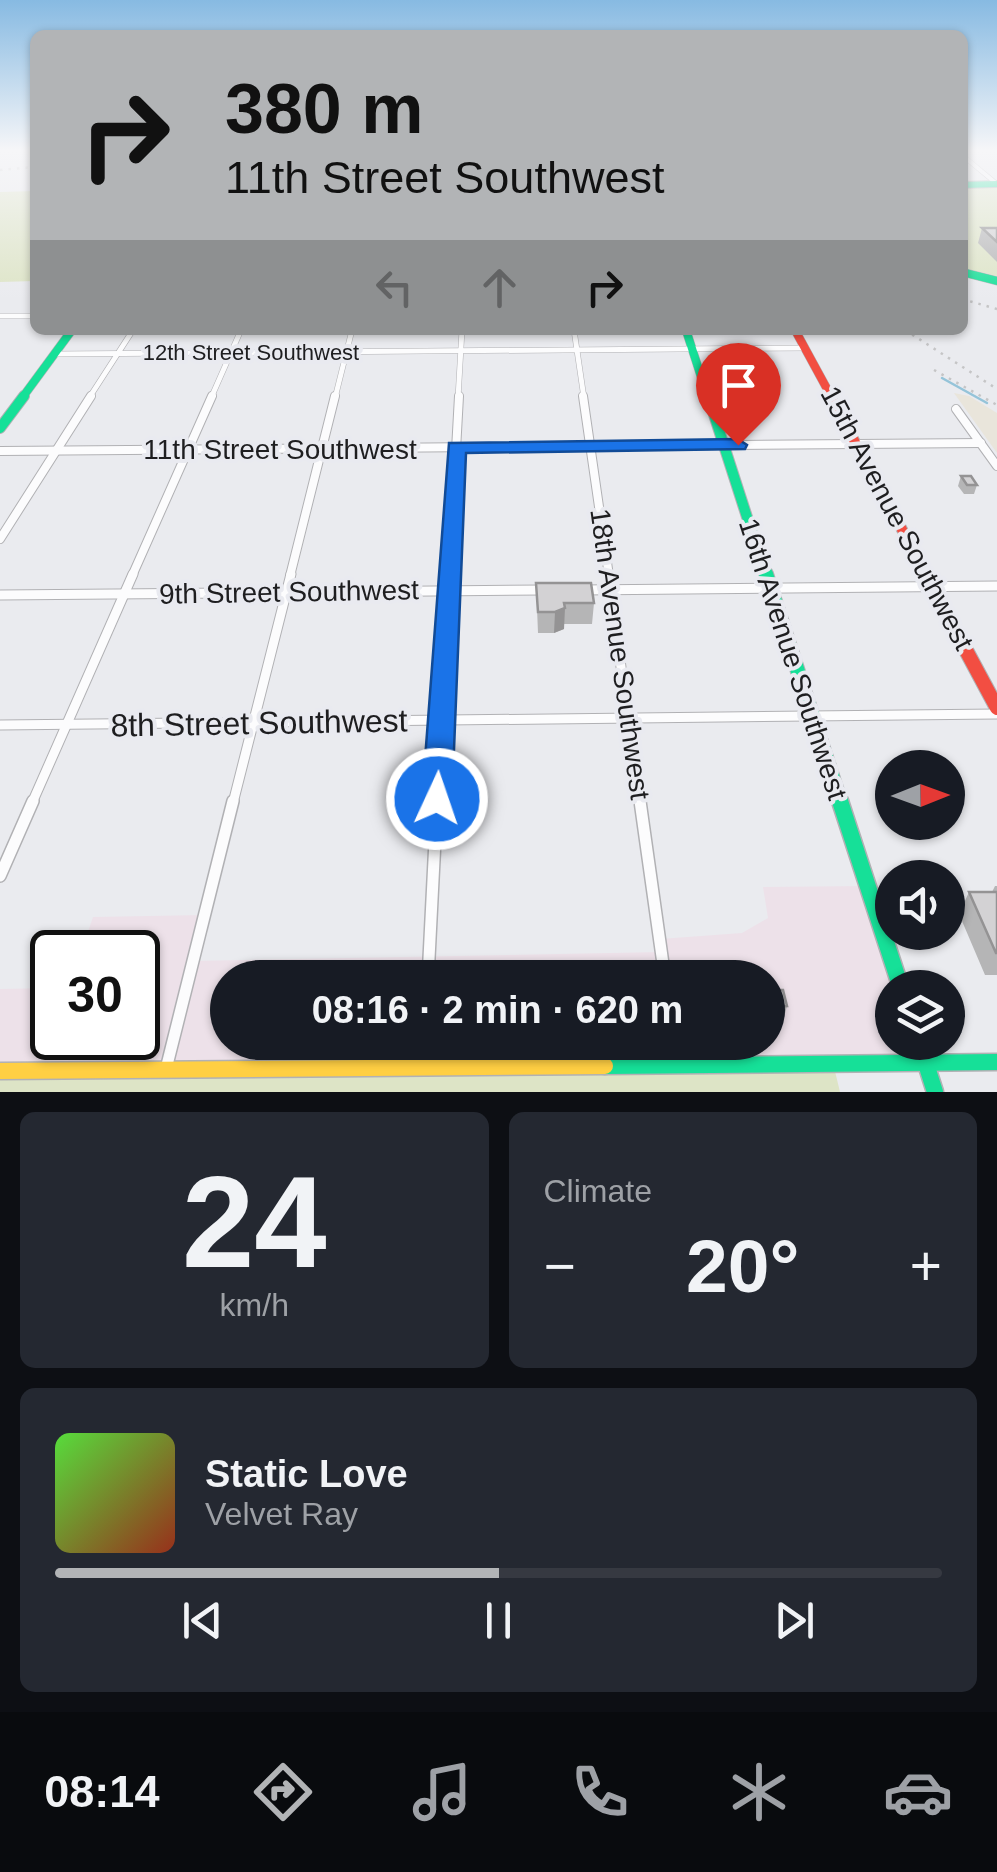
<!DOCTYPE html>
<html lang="en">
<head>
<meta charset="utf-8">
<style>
	:root { --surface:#171b24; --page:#242831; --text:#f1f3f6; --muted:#9ea1a6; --line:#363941; --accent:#b2b4b6 }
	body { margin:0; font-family:Helvetica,sans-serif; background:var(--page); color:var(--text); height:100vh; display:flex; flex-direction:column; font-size:38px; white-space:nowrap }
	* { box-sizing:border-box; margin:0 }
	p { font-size:32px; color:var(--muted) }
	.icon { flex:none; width:55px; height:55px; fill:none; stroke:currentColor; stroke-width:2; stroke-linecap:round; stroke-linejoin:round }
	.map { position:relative; height:1092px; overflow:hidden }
	.panel { display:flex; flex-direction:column; gap:20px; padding:20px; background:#0d0f14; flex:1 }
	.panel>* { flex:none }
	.hud { position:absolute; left:30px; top:30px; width:938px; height:305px; border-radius:15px; box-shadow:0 2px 8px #0004; background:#b2b4b6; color:#111; overflow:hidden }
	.needle { width:65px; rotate:89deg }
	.tools { position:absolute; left:875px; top:750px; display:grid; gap:20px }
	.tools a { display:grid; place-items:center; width:90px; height:90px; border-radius:50%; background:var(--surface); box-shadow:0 2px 8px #0004; font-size:50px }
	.speed { position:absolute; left:30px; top:930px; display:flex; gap:20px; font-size:50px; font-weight:700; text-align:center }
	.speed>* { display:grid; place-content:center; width:130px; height:130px; border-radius:50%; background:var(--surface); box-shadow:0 2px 8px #0004; line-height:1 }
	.speed .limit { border:5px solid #111; border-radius:15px; background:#fff; color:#111 }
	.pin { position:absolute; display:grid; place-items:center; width:85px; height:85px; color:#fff; margin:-102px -42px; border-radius:50% 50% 50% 0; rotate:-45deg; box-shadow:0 0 10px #0007 }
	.pin .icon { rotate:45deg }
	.me { position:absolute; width:110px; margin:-55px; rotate:3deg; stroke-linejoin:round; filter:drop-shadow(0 0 8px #0008) }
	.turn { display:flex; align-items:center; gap:35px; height:210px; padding:0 30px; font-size:45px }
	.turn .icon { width:130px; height:130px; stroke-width:2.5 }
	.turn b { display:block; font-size:70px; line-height:85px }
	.lanes { display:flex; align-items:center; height:95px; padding:0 30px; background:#0003; justify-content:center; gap:50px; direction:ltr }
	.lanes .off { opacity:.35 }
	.big { font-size:75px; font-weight:600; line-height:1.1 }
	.panel .tile { flex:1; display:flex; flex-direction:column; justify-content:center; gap:15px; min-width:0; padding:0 35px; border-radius:15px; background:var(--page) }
	.panel .dial { align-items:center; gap:0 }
	.dial b { font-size:130px; line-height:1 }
	.song { display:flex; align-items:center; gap:30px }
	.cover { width:120px; height:120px; border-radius:15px; background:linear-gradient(135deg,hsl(110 70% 55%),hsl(10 70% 35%)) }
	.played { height:10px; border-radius:5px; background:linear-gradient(90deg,var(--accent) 50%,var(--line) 50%) }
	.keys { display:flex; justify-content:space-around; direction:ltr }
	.heat { display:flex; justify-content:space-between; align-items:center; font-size:55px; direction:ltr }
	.panel .tiles { flex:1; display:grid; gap:20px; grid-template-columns:1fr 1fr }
	.tile:last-child { grid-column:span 2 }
	.trip { position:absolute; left:210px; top:960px; width:575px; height:100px; border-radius:50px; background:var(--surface); box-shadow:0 2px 8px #0004; font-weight:600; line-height:100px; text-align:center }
	.menu { display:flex; height:160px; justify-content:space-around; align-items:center; background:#090b0e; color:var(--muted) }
	.menu .icon { width:70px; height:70px }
	.menu .selected { color:var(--accent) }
	.menu b { font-size:45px; color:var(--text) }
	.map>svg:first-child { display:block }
	.commercial { fill:#ede1e9; fill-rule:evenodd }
	.industrial { fill:#e9e5db }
	.green { fill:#dde4c6 }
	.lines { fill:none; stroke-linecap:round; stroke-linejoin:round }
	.stream { stroke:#95c4d9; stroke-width:2.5 }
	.street-far4-casing { stroke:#b1b1b4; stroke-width:5 }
	.street-far3-casing { stroke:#b1b1b4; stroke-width:6 }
	.street-far2-casing { stroke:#b1b1b4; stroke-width:10 }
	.street-far1-casing { stroke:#b1b1b4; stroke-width:11 }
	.street-casing { stroke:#b1b1b4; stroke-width:14 }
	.fast-far4-casing { stroke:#b1b1b4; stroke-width:8 }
	.fast-far3-casing { stroke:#b1b1b4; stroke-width:9 }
	.fast-far2-casing { stroke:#b1b1b4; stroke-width:12 }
	.fast-far1-casing { stroke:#b1b1b4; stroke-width:16 }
	.fast-casing { stroke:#b1b1b4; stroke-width:19 }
	.slow-casing { stroke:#b1b1b4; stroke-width:19 }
	.jam-far2-casing { stroke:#b1b1b4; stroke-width:9 }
	.jam-far1-casing { stroke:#b1b1b4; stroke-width:12 }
	.jam-casing { stroke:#b1b1b4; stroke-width:16 }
	.street-far4 { stroke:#fcfcfd; stroke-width:4 }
	.street-far3 { stroke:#fcfcfd; stroke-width:5 }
	.street-far2 { stroke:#fcfcfd; stroke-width:8 }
	.street-far1 { stroke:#fcfcfd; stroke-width:9 }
	.street { stroke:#fcfcfd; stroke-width:11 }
	.fast-far4 { stroke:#16e098; stroke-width:6 }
	.fast-far3 { stroke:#16e098; stroke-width:8 }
	.fast-far2 { stroke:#16e098; stroke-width:10 }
	.fast-far1 { stroke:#16e098; stroke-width:14 }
	.fast { stroke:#16e098; stroke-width:16 }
	.slow { stroke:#ffcf43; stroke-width:16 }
	.jam-far2 { stroke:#f24e42; stroke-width:8 }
	.jam-far1 { stroke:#f24e42; stroke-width:10 }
	.jam { stroke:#f24e42; stroke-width:14 }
	.rail { stroke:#c5c5c6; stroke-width:2.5; stroke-dasharray:2.5 6; stroke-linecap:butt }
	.wall { fill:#b5b5b6 }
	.shaded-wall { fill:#949394 }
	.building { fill:#d3d2d4; stroke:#949394; stroke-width:2.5 }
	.route { fill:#1a73e8; stroke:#114b97; stroke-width:2.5 }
	.labels { text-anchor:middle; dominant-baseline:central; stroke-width:8; stroke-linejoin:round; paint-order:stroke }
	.far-street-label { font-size:22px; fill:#1e1e20; stroke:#e9eaf0 }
	.street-label { font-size:28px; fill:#1e1e20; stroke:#e9eaf0 }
	.near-street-label { font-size:32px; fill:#1e1e20; stroke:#e9eaf0 }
</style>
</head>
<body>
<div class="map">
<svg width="997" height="1092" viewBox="0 0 997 1092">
	<rect width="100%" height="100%" fill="#eaebef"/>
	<path class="commercial" d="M 868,886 L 892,988 L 892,1042 L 919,1043 L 925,1062 L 0,1071 L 0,989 L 52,988 L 52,1038 L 138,1038 L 138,952 L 81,952 L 93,917 L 205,915 L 194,961 L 661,952 L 660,939 L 742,933 L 768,918 L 763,887 ZM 228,978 L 768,978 L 768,1042 L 228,1042 Z"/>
	<polygon class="industrial" points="954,393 969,396 997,413 997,453"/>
	<g class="green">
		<polygon points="963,186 997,186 997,276 963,268"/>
		<polygon points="35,191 35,281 0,282 0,192"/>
		<polygon points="833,1063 840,1092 0,1092 0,1071"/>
	</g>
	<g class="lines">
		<polyline class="stream" points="942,378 987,403"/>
		<defs>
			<polyline id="street-far4" points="962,155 997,184"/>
			<g id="street-far3">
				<polyline points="0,316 35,316"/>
				<polyline points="574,330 584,398"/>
				<polyline points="55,354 806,348"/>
				<polyline points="89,398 133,330"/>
				<polyline points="211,398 241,330"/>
				<polyline points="335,398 352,330"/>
				<polyline points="458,398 462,330"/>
			</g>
			<g id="street-far2">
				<polyline points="583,396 609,576"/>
				<polyline points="956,409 997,466"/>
				<polyline points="0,451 981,443"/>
				<polyline points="0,539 91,396"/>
				<polyline points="132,576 212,396"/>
				<polyline points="290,576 335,396"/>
				<polyline points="449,576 459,396"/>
			</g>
			<g id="street-far1">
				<polyline points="608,574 640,803"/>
				<polyline points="582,590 997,586"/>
				<polyline points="0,595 543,590"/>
				<polyline points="0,725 997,714"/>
				<polyline points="32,803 133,574"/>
				<polyline points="233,803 291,574"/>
				<polyline points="437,803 449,574"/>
			</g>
			<g id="street">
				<polyline points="640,801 665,978"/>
				<polyline points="0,876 33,801"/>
				<polyline points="428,978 437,801"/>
				<polyline points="674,1042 677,1064"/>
				<polyline points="424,1065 425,1042"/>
				<polyline points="166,1069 233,801"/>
			</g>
			<polyline id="fast-far4" points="962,185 997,184"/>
			<g id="fast-far3">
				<polyline points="962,272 997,281"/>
				<polyline points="686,330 708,398"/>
				<polyline points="22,398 72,330"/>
			</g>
			<g id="fast-far2">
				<polyline points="708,396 766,576"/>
				<polyline points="0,428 24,396"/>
			</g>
			<polyline id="fast-far1" points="766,574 841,803"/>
			<g id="fast">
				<polyline points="840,801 901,988"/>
				<polyline points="919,1042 935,1092"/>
				<polyline points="605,1066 997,1062"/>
			</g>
			<polyline id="slow" points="0,1071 605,1066"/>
			<polyline id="jam-far2" points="795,330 832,398"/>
			<polyline id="jam-far1" points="830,396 927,576"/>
			<polyline id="jam" points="925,574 997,708"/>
		</defs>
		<use href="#street-far4" class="street-far4-casing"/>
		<use href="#street-far3" class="street-far3-casing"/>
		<use href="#street-far2" class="street-far2-casing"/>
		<use href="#street-far1" class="street-far1-casing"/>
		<use href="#street" class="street-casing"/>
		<use href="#fast-far4" class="fast-far4-casing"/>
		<use href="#fast-far3" class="fast-far3-casing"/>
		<use href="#fast-far2" class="fast-far2-casing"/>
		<use href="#fast-far1" class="fast-far1-casing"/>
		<use href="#fast" class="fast-casing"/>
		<use href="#slow" class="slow-casing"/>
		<use href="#jam-far2" class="jam-far2-casing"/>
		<use href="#jam-far1" class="jam-far1-casing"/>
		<use href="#jam" class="jam-casing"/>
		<use href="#street-far4" class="street-far4"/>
		<use href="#street-far3" class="street-far3"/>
		<use href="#street-far2" class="street-far2"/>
		<use href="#street-far1" class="street-far1"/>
		<use href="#street" class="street"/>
		<use href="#fast-far4" class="fast-far4"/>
		<use href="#fast-far3" class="fast-far3"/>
		<use href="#fast-far2" class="fast-far2"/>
		<use href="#fast-far1" class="fast-far1"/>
		<use href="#fast" class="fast"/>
		<use href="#slow" class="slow"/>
		<use href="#jam-far2" class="jam-far2"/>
		<use href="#jam-far1" class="jam-far1"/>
		<use href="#jam" class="jam"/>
		<g class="rail">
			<polyline points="0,170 35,167"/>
			<polyline points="962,299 997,309"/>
			<polyline points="905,330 997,389"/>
			<polyline points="934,370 997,405"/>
		</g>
	</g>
	<g class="wall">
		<polygon points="982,228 997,228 997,262 978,243"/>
		<polygon points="961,476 977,485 974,494 964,494 958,486"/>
		<polygon points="536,583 594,603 592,624 564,624 564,629 554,633 538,633"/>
		<polygon points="995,886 997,886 997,975 985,975 959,914 969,892 992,892"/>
		<polygon points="768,984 770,990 787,1006 784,1017 768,1017"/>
	</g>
	<polygon class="shaded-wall" points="565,608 564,629 554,633 555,612"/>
	<g class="building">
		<polygon points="982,228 997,228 997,242"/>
		<polygon points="961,476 971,476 977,485 967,485"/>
		<polygon points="536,583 591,583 594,603 564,603 565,608 555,612 538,612"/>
		<polygon points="969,892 997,892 997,953 996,953"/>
		<polygon points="768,984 770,990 783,990 787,1006 768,1007"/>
	</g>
	<linearGradient id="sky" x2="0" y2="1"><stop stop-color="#87bae2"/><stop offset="0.5" stop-color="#f6f6f8"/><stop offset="1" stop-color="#f6f6f8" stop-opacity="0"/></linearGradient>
	<rect width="997" height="301" fill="url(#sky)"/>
	<polygon class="route" points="738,439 747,445 745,449 466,453 452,799 448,808 426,808 422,799 449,443"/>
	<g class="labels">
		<g class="far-street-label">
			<text x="251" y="352">12th Street Southwest</text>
		</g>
		<g class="street-label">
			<text x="280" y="449">11th Street Southwest</text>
			<text transform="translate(897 518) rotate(62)">15th Avenue Southwest</text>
			<text transform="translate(289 592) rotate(-1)">9th Street Southwest</text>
			<text transform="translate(620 654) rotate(82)">18th Avenue Southwest</text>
			<text transform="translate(793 659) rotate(72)">16th Avenue Southwest</text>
		</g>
		<g class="near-street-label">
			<text transform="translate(259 723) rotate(-1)">8th Street Southwest</text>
		</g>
	</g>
</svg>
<div class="tools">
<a><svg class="needle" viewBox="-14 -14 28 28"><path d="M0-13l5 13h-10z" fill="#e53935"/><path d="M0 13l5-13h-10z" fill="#9ea1a6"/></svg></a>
<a><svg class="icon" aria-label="sound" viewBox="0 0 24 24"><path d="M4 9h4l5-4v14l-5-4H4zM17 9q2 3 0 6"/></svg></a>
<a><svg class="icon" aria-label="layers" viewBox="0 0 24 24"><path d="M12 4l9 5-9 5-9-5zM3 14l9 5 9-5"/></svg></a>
</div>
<div class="speed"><div class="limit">30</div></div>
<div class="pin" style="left:738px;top:445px;background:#d93025"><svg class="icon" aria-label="arrive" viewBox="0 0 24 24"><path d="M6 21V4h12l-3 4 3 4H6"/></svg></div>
<svg class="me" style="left:437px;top:799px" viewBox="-20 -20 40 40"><circle r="17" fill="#1a73e8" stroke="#fff" stroke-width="3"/><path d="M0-11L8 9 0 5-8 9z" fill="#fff"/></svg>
<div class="trip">08:16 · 2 min · 620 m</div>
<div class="hud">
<div class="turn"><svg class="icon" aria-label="right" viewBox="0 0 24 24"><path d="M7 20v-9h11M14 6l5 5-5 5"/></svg><div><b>380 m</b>11th Street Southwest</div></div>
<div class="lanes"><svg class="icon off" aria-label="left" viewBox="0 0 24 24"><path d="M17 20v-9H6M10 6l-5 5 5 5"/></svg><svg class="icon off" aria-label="ahead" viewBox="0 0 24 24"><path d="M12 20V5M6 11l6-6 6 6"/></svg><svg class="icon" aria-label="right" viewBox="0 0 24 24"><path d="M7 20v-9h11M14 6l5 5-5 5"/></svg></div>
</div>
</div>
<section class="panel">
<div class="tiles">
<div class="tile dial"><b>24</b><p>km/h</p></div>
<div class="tile"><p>Climate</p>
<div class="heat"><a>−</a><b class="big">20°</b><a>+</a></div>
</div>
<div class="tile">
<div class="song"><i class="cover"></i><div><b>Static Love</b><p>Velvet Ray</p></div></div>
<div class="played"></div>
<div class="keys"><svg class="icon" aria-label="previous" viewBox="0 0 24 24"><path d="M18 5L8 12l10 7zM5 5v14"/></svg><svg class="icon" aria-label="pause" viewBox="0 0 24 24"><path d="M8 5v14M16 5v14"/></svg><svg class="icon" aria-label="next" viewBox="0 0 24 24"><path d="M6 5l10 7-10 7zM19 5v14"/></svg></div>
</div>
</div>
</section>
<nav class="menu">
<b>08:14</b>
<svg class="icon selected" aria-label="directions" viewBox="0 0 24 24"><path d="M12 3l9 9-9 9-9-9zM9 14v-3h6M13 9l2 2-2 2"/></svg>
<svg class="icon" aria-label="music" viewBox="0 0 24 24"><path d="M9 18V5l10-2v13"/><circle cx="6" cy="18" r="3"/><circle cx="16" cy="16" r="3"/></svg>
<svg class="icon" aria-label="phone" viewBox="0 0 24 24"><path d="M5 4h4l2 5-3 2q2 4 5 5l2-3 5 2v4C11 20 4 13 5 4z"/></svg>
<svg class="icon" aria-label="climate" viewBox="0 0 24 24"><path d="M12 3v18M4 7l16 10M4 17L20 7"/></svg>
<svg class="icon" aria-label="car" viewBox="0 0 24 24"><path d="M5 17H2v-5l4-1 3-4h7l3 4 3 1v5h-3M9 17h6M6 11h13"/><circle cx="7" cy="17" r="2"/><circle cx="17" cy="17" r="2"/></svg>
</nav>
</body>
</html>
